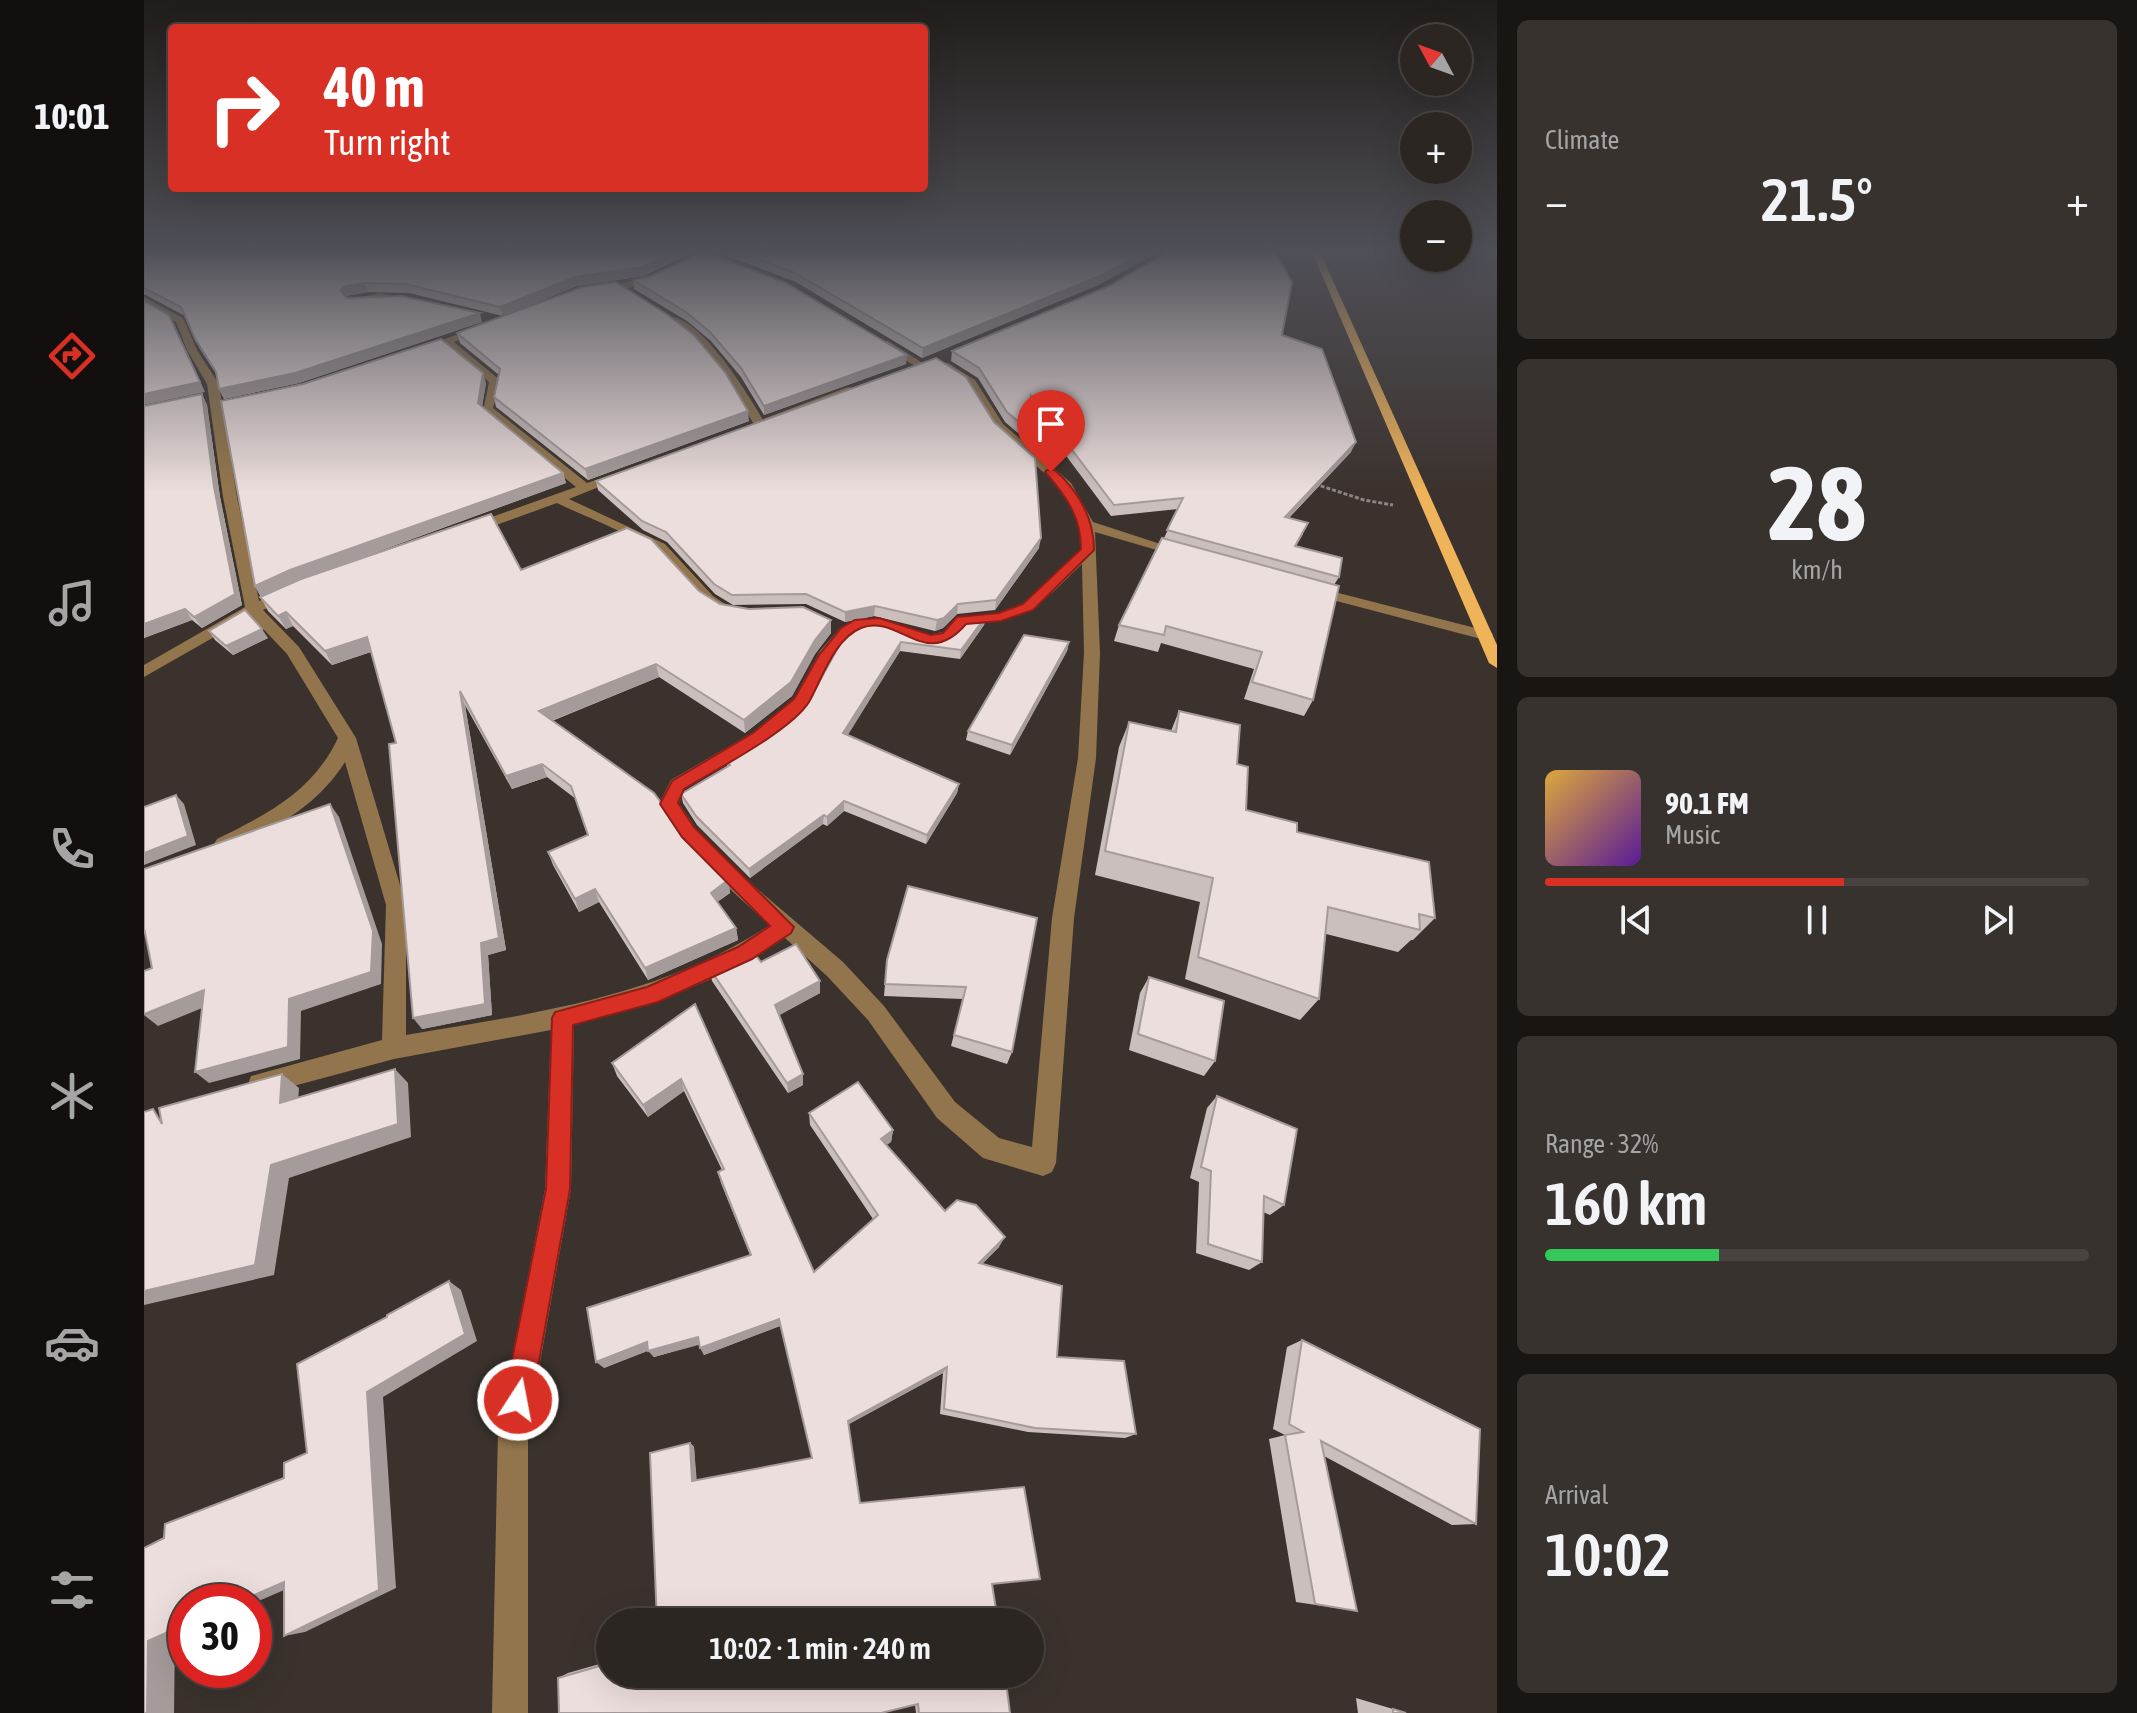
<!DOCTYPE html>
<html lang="en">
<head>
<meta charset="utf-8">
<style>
	:root { --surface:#2c2622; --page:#38322f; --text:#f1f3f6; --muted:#a6a5a5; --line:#484340; --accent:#d93025 }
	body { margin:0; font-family:"Asap Condensed",sans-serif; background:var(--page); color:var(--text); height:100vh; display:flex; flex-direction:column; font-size:30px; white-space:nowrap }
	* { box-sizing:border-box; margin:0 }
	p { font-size:26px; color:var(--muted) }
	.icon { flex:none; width:44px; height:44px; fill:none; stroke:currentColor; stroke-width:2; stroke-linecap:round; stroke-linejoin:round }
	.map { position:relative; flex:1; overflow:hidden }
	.side { display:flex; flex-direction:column; gap:20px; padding:20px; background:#181513; width:640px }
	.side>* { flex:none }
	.guide { position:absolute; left:24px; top:24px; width:760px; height:168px; border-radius:8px; box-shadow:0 8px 32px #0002,0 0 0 2px var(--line); background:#d93025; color:#fff; overflow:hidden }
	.needle { width:52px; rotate:311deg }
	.tools { position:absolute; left:1256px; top:24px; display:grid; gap:16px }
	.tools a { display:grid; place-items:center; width:72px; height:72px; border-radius:50%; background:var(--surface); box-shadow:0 8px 32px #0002,0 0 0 2px var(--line); font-size:40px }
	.speed { position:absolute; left:24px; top:1584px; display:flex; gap:16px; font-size:40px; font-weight:700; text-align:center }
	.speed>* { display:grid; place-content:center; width:104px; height:104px; border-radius:50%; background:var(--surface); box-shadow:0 8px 32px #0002,0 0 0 2px var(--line); line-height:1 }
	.speed .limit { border:12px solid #d22; background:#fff; color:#111 }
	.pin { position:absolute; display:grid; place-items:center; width:68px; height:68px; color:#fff; margin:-82px -34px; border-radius:50% 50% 50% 0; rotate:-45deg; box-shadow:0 0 8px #0007 }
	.pin .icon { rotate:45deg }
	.me { position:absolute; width:88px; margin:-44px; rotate:11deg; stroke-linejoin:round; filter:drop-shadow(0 0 6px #0008) }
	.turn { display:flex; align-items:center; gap:28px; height:168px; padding:0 24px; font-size:36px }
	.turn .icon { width:104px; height:104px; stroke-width:2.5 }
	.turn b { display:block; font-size:56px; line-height:68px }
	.big { font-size:60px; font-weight:600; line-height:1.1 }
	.side .card { flex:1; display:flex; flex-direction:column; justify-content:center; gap:12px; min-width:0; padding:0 28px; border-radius:12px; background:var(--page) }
	.side .dial { align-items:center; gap:0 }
	.dial b { font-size:104px; line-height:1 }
	.song { display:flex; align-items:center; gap:24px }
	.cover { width:96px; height:96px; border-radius:12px; background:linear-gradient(135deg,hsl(40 70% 55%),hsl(270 70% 35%)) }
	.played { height:8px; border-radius:4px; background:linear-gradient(90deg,var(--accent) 55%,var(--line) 55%) }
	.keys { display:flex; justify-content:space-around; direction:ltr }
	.heat { display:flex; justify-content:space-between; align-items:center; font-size:44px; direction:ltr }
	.charge { height:12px; border-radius:6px; background:linear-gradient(90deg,#34c759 32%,var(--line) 0) }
	.trip { position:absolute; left:452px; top:1608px; width:448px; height:80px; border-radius:40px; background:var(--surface); box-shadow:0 8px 32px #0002,0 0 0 2px var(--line); font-weight:600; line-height:80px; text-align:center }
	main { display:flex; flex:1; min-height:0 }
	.dock { display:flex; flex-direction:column; width:144px; justify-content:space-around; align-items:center; background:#120f0e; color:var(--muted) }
	.dock .icon { width:56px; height:56px }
	.dock .selected { color:var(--accent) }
	.dock b { font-size:36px; color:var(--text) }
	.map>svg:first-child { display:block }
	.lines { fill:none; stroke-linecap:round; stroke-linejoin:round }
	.path { stroke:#8b8480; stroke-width:3; stroke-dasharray:4 2; stroke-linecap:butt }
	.minor { fill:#92754c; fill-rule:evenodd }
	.major { fill:#efb35a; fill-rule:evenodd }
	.wall { fill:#cbbfbd }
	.shaded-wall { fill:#a59b9a }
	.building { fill:#ecdedc; stroke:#a59b9a; stroke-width:2 }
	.route { fill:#d93025; stroke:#8d1f18; stroke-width:2 }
</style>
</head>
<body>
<main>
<nav class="dock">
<b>10:01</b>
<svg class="icon selected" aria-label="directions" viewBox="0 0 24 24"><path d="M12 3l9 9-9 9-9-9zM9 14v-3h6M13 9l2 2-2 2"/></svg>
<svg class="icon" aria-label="music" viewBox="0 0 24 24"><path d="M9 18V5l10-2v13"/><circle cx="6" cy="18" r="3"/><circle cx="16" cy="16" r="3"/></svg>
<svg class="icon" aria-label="phone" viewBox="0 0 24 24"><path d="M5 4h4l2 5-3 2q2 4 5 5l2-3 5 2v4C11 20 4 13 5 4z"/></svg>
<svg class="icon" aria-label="climate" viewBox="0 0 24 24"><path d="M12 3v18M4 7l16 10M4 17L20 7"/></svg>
<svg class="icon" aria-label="car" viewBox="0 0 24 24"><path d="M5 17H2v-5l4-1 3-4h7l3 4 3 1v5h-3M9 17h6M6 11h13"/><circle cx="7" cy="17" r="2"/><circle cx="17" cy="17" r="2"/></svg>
<svg class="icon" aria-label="filters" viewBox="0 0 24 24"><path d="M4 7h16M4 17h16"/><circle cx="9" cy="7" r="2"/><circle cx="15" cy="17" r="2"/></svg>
</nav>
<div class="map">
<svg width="1353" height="1713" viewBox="0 0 1353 1713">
	<rect width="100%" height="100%" fill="#3b322d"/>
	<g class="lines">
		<polyline class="path" points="1171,484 1220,500 1249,505"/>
		<g class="minor">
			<polygon points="516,272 519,277 478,290 449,287 477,284"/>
			<polygon points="235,293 267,300 262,303 235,299 206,304 201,301"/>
			<path d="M 0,297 L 39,318 L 53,350 L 75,384 L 93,497 L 115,601 L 139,590 L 149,590 L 149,596 L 119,610 L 155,647 L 212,738 L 262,905 L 262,1035 C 391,1013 514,998 626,925 C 585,889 543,852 515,804 L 527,780 L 608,733 L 650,698 L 676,651 L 696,628 L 716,618 L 743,620 L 751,625 L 749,628 L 719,628 L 708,634 L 689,657 L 662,706 L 620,741 L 541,789 L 535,803 L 551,827 L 597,875 L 699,962 L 740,1006 L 811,1102 L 855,1138 L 888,1147 L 908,918 L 934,758 L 940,653 L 938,564 C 893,607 888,619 823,624 C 808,641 805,641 784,644 L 776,639 L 778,636 L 799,632 L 813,617 L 855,613 L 879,604 L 938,548 L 937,525 L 917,488 L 851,429 L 823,384 L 796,367 L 796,363 L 804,363 L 831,380 L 859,424 L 927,483 L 949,522 L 1047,554 L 1040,558 L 951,532 L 956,653 L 952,758 L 930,918 L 912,1163 L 908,1172 L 899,1176 L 839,1158 L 793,1118 L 724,1020 L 683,976 L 641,938 C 576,982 505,1005 430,1025 L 427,1189 L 384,1430 L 384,1713 L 348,1713 L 354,1430 L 401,1189 L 407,1030 L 250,1059 L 116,1095 L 107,1092 L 104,1084 L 107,1076 L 238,1040 L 242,905 L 201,762 C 173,806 133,827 87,849 L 73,849 L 70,844 L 73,839 C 124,814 169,791 194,738 L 143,654 L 107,616 L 0,677 L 0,665 L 101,607 L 79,497 L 63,384 L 43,350 L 32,322 L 0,304 Z"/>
			<path d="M 525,317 C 557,316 606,397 621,423 L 619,426 L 611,426 L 575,367 L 525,321 Z"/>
			<path d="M 333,327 L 342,329 L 310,342 L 357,381 L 349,408 L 443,483 L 476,472 L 482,476 L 425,499 L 521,544 L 569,596 L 584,606 L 584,612 C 562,617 530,569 514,554 C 500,539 435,514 413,503 L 330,533 L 320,533 L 320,527 L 432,487 L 339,411 L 345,382 L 301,345 L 277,353 L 272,350 Z"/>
			<polygon points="736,341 744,341 782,365 773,367 736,345"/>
			<polygon points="704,387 714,389 629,421 619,419"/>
			<polygon points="1167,586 1347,632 1349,635 1341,640 1162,593 1162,587"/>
		</g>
		<polygon class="major" points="1168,252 1176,252 1353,645 1353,668 1345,663"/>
	</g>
	<g class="wall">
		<polygon points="0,252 549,252 500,276 433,286 359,316 265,293 224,292 202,296 203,298 338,322 155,383 80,399 75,389 73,375 56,349 41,316 0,294"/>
		<polygon points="573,252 1014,252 954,285 778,358 652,282"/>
		<polygon points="489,280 762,364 620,415 597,377 567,341 543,321 490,289"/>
		<polygon points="965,286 1138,335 1207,452 1145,518 1159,534 1152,546 1195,577 1190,585 1169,700 1160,716 1100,699 1110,669 1017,643 1014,652 970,641 975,625 1020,538 1034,509 967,516 888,410 890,435 888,445 861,422 834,378 807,361 808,351"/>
		<polygon points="313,333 605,421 444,480 352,407 350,397 355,375 316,343"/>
		<polygon points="342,383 338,406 419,473 422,483 159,579 377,570 555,591 576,604 605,609 687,620 687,633 671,654 648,696 601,733 515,677 408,721 547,843 584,880 586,893 573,902 592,928 594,940 504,980 455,902 435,912 409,865 404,852 444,835 432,799 403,777 368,789 321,705 362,950 344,955 348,1015 278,1029 252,743 227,652 188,665 149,626 142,629 124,611 111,586"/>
		<polygon points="58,394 63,405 76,497 98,605 58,628 48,620 0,638 0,406"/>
		<polygon points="452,481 895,548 851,610 813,614 799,628 791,631 730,616 701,622 662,604 589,605 571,594 523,542 499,530 454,490"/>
		<polygon points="842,616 840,625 816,659 756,651 703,735 815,784 813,793 782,844 700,811 683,826 679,824 606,878 553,825 539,803 537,794 583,767 583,762 619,741 619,736 670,691 700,637 795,636 810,631"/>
		<polygon points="65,631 124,638 89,655 71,640"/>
		<polygon points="925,642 923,651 866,755 822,740 824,731"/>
		<polygon points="1035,711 1093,764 1102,810 1153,832 1291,918 1269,940 1267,940 1254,952 1182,934 1175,999 1156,1020 1041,979 1056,902 951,875 975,747 985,722 1027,731"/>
		<polygon points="764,886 868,1052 863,1064 807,1046 819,999 740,996 743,960"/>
		<polygon points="617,962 676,993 635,1015 659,1074 659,1085 644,1093 568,981 566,969"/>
		<polygon points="1005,977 1071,1061 1060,1076 985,1050 996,993"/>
		<polygon points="551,1004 670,1272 729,1219 666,1125 665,1113 749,1130 747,1142 742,1145 801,1211 855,1247 838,1264 913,1357 992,1434 981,1438 884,1432 796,1414 799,1373 705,1424 513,1622 546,1443 550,1447 552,1480 668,1458 636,1326 560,1355 555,1344 510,1357 504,1350 460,1368 606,1255 577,1183 574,1172 578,1170 540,1091 504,1117 473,1076 468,1063"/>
		<polygon points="1073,1096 1140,1205 1126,1215 1119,1212 1118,1262 1105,1270 1052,1253 1055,1182 1046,1178 1063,1108"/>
		<polygon points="1158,1340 1332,1524 1308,1525 1180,1456 1213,1611 1152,1602 1125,1439 1141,1435 1129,1429 1143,1347"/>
		<polygon points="466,1661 466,1674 866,1713 772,1713 771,1705 414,1678 424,1673"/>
		<polygon points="1212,1698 1249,1709 1262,1713 1214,1713"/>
	</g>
	<g class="shaded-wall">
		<polygon points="530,252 549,252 500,276 433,286 359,316 356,307 431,277"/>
		<polygon points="1001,252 1014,252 954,285 778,358 779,348"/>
		<polygon points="221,283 224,292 202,296 200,301 197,291 199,287"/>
		<polygon points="336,313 338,322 155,383 80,399 75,389"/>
		<polygon points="30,324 61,392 0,405 0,394"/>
		<polygon points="763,355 762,364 620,415 620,406"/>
		<polygon points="339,373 342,383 337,413 334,403"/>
		<polygon points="58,394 63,405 76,497 98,605 58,628 50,617 70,487"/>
		<polygon points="604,411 605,421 444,480 441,469"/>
		<polygon points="1212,442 1207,452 1136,527 1141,517"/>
		<polygon points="419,473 422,483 152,581 117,597 111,586 146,570"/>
		<polygon points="897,538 895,548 851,610 852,600"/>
		<polygon points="814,604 813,614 799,628 791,631 793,620"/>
		<polygon points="731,606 730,616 701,622 701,612"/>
		<polygon points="41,609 48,620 0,638 0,624"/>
		<polygon points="142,612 149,626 142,629 134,616"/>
		<polygon points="842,616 840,625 816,659 817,650"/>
		<polygon points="687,620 687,633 671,654 648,696 601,733 600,720 671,640"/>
		<polygon points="118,629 124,638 89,655 82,646"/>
		<polygon points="223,637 229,651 188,665 181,651"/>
		<polygon points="757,642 756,651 699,743 699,733"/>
		<polygon points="925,642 923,651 866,755 868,745"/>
		<polygon points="512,664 515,677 399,724 395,711"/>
		<polygon points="316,691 321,705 362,950 344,955 348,1015 278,1029 269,1018"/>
		<polygon points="398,764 403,777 368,789 362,776"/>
		<polygon points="815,784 813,793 782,844 783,835"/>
		<polygon points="32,795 40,804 52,845 0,865 0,853"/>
		<polygon points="700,801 700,811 683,826 683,817"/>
		<polygon points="186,804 195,817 238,944 237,984 157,1011 156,1059 65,1083 51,1072"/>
		<polygon points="680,815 679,824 606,878 605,869"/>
		<polygon points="584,880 586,893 569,905 567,893"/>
		<polygon points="451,889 455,902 435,912 431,899"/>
		<polygon points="592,928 594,940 504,980 501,968"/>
		<polygon points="676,981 676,993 632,1017 631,1005"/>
		<polygon points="60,990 73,1002 14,1026 0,1015"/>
		<polygon points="251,1069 264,1083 267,1137 145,1178 130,1275 0,1305 0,1291 127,1165"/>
		<polygon points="138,1074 155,1088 153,1117 136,1103"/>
		<polygon points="659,1074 659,1085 644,1093 643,1083"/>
		<polygon points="537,1079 540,1091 504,1117 499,1105"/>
		<polygon points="749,1130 747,1142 735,1150 737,1139"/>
		<polygon points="861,1237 855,1247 830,1272 835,1263"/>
		<polygon points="305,1281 317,1290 333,1341 239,1397 252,1588 161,1632 140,1636 223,1392"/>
		<polygon points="635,1319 636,1326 560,1355 556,1348"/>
		<polygon points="554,1337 558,1344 510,1357 504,1351"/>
		<polygon points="503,1342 509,1349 460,1368 452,1362"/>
		<polygon points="803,1367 799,1373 703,1425 704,1421"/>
		<polygon points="546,1443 550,1447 553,1483 548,1481"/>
		<polygon points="161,1581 110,1603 94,1602 140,1582"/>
		<polygon points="42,1624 42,1632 31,1637 30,1713 3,1713 4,1641"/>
	</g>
	<g class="building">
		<polygon points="0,252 530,252 499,267 431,277 356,307 262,284 221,283 199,287 197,291 203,298 257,296 336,313 151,373 75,389 72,372 51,339 37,307 0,288"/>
		<polygon points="558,252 562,252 642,283 763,355 620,406 597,368 566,332 542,312 489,280 505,277"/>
		<polygon points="595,252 1001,252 956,276 779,348 651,273"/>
		<polygon points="1024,252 1131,252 1148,282 1138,335 1178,349 1212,442 1141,517 1164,523 1151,546 1198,558 1195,577 1023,530 1039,498 970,505 887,396 890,435 863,412 835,368 808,351 965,286"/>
		<polygon points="472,282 524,315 550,335 581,372 604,411 441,469 350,397 356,369 313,333 438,287"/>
		<polygon points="0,301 25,315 56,382 0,394"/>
		<polygon points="297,339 339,373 334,403 419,473 146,570 111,586 77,401 159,384"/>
		<polygon points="792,358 822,377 850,422 891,458 897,538 852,600 814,604 800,618 793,620 731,606 701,612 662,594 588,595 570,584 522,532 498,521 452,481"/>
		<polygon points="58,394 70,487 91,594 50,617 41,609 0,624 0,406"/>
		<polygon points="347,514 377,570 483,528 507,539 555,591 576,604 605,609 659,607 687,620 671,640 647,682 600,720 512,664 395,711 510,793 547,843 584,880 567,893 592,928 501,968 451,889 431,899 404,852 444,835 427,786 398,764 362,776 316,691 355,938 337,943 341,1004 269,1018 245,744 252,743 223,637 181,651 142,612 134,616 116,597 157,579"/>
		<polygon points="1018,538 1195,586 1169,700 1108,682 1118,652 1022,626 1020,635 975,625"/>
		<polygon points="101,610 118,629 82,646 65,631"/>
		<polygon points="842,616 817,650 757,642 699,733 815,784 783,835 700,801 683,817 680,815 605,869 552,816 537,794 586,765 583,762 623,739 619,736 670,691 700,637 718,622 743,622 781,636 795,636 810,631 826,618"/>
		<polygon points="880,635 925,642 868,745 824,731"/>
		<polygon points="1035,711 1096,725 1093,764 1104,767 1102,810 1153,823 1153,832 1285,862 1291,918 1275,914 1276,930 1184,907 1175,999 1054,957 1069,878 961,851 985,722 1032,732"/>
		<polygon points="32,795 44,836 0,853 0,807"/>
		<polygon points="186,804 229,931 227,972 145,999 144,1047 51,1072 60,990 0,1014 0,971 8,968 0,928 0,869"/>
		<polygon points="764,886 893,918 868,1052 810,1035 822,987 741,984 743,960"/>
		<polygon points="652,944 676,981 631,1005 659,1074 643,1083 566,969 607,949 617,962"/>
		<polygon points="1005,977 1080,1001 1071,1061 994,1034"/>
		<polygon points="551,1004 670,1272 734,1215 665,1113 714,1082 749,1130 737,1139 801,1211 813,1200 832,1205 861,1237 835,1263 918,1286 913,1357 980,1361 992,1434 891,1428 800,1409 803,1367 704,1421 716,1503 880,1487 896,1579 848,1584 854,1622 513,1622 506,1453 546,1443 548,1481 668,1458 635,1319 556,1348 554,1337 504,1351 503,1342 452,1362 443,1308 607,1255 574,1172 580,1169 537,1079 499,1105 468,1063"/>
		<polygon points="251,1069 254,1124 127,1165 111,1265 0,1291 0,1112 9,1109 18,1124 15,1108 138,1074 136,1103"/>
		<polygon points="1073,1096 1153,1129 1140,1205 1120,1196 1118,1262 1064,1244 1067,1171 1057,1167"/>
		<polygon points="305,1281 321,1334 223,1392 235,1590 140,1636 140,1582 94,1602 42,1602 42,1624 4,1641 3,1713 0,1713 0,1548 20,1538 21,1524 140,1478 140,1463 163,1453 153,1364 243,1317 243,1315"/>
		<polygon points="1158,1340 1336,1429 1332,1524 1177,1441 1213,1611 1171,1604 1141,1435 1159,1432 1145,1424"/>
		<polygon points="466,1663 466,1674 861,1674 866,1713 775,1713 774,1704 737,1713 415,1713 414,1678"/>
		<polygon points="1249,1709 1262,1713 1249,1713"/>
	</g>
	<linearGradient id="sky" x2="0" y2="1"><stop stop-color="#201c19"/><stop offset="0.51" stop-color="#4f4f57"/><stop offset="1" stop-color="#4f4f57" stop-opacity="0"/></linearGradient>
	<rect width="1353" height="492" fill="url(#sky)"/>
	<path class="route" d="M 903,470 L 911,470 C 935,492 950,518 950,550 L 889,610 L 857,621 L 822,624 C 781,672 755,613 717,628 C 690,639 678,679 665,702 C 647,731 571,770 540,789 L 534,803 L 550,827 L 650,927 L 647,933 L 608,959 L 514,1002 L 429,1025 L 426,1189 L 388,1400 L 384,1410 L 374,1414 L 364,1410 L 360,1400 L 402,1189 L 408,1018 L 411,1012 L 503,987 L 594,947 L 626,926 L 538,837 L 516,804 L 528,781 L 609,733 L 650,699 L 675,655 L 697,628 L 711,620 L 735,618 L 787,635 L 799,633 L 813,617 L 855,613 L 879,604 L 937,549 C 937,516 922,496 901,472 Z"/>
</svg>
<div class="tools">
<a><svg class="needle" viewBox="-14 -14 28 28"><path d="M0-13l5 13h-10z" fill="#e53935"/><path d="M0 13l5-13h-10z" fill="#a6a5a5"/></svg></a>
<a>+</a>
<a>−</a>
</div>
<div class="speed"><div class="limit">30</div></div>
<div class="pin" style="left:907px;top:472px;background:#d93025"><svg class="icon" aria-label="arrive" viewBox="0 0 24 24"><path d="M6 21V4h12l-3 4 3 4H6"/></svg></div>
<svg class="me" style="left:374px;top:1400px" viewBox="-20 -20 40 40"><circle r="17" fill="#d93025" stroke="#fff" stroke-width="3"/><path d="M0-11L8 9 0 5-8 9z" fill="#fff"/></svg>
<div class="trip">10:02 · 1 min · 240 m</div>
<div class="guide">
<div class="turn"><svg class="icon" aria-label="right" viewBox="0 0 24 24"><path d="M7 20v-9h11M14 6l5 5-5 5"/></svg><div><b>40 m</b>Turn right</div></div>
</div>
</div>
<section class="side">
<div class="card"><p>Climate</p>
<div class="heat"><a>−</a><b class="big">21.5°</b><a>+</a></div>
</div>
<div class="card dial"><b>28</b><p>km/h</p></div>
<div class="card">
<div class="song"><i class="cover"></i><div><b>90.1 FM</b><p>Music</p></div></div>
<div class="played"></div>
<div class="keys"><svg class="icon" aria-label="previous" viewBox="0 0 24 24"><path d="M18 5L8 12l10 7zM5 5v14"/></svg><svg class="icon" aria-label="pause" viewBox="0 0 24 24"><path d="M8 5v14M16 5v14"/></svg><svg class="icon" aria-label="next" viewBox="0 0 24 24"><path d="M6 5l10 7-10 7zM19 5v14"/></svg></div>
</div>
<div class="card"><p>Range · 32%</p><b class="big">160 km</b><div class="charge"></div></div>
<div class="card"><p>Arrival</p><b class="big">10:02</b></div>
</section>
</main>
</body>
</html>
